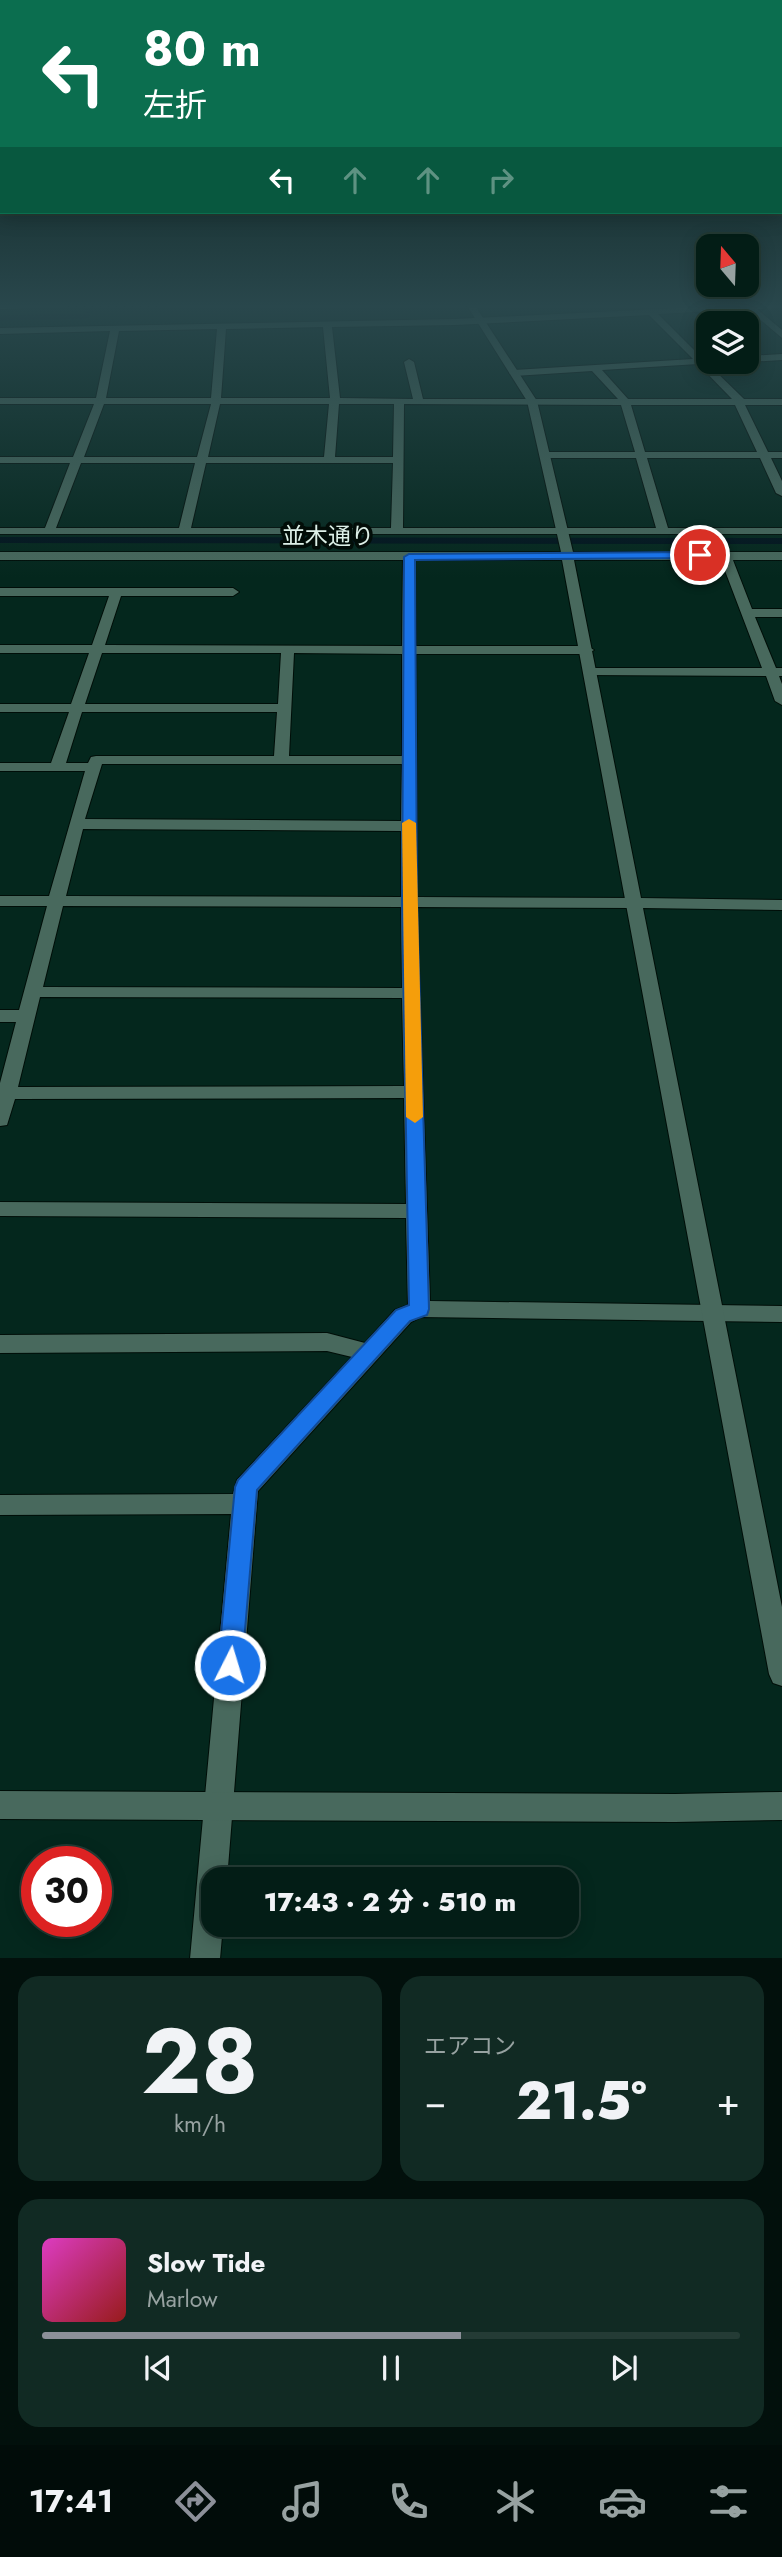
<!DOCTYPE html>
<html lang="ja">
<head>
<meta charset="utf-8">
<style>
	:root { --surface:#031d16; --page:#112a23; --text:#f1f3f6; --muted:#97a2a1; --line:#243b35; --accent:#8c9099 }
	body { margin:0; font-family:Jost,"Noto Sans JP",sans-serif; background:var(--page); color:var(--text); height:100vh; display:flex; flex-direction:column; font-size:26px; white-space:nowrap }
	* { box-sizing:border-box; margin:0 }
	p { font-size:23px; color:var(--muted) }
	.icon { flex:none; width:38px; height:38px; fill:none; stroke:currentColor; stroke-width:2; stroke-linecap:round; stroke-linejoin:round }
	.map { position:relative; height:1958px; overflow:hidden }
	.drawer { display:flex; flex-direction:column; gap:18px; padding:18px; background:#02100c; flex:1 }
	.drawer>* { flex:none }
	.hud { position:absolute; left:0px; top:0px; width:782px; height:214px; box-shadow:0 4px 18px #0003,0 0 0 2px var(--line); background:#0b6e4f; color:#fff; overflow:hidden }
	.needle { width:46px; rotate:341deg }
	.tools { position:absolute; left:696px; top:234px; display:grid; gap:14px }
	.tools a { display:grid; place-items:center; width:63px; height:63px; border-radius:14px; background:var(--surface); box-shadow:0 4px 18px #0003,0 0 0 2px var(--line); font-size:35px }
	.speed { position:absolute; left:21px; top:1846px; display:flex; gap:14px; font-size:35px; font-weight:700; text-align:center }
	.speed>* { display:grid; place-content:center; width:91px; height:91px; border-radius:50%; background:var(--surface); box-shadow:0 4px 18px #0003,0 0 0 2px var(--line); line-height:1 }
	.speed .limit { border:10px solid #d22; background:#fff; color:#111 }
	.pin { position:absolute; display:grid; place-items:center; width:60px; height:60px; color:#fff; margin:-30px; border:4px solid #fff; border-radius:50%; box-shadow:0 2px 7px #0007 }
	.me { position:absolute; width:77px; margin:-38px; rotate:5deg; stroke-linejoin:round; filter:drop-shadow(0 0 5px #0008) }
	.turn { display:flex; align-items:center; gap:24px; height:147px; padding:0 28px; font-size:32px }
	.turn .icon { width:91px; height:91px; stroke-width:2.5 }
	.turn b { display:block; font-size:49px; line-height:60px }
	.lanes { display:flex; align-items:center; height:66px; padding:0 28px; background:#0003; justify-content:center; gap:35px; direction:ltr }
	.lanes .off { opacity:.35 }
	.big { font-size:52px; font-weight:800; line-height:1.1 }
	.drawer .tile { flex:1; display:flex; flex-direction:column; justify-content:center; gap:10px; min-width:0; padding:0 24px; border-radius:21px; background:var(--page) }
	.drawer .dial { align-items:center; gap:0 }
	.dial b { font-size:91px; line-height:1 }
	.song { display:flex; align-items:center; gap:21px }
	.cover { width:84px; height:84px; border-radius:10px; background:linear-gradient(135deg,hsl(310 70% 55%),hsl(0 70% 35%)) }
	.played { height:7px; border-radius:4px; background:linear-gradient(90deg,var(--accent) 60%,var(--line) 60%) }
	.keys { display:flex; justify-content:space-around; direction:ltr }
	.heat { display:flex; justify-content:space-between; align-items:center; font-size:38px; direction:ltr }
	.drawer .tiles { flex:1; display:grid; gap:18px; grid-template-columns:1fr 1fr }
	.tile:last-child { grid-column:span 2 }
	.trip { position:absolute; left:201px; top:1867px; width:378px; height:70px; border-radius:21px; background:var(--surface); box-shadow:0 4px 18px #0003,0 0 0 2px var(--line); font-weight:800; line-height:70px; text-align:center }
	.tab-bar { display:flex; height:112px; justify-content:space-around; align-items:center; background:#010c09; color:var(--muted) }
	.tab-bar .icon { width:49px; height:49px }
	.tab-bar .active { color:var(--accent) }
	.tab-bar b { font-size:32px; color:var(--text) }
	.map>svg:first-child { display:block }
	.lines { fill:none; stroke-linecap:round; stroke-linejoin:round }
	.stream-far1 { stroke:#01141d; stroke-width:5 }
	.stream { stroke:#01141d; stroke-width:6 }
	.street-casing { stroke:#000e08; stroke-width:2 }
	.secondary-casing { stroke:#000e08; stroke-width:2 }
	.street { fill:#48695d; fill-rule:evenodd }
	.secondary { fill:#48695d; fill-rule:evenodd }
	.route { fill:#1a73e8; stroke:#114b97; stroke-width:2 }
	.slow { fill:#f59e0b }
	.labels { text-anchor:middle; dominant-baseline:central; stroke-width:7; stroke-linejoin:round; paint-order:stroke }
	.far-street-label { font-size:23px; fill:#ddf0e8; stroke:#020d08 }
</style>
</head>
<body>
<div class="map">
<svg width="782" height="1959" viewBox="0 0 782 1959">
	<rect width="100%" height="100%" fill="#04271d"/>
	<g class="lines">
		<g class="stream-far1">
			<polyline points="54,307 88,305"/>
			<polyline points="0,318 87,316 88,305 157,304"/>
		</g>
		<polyline class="stream" points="0,540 782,541"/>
		<defs>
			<g id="street">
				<polygon points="0,304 68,304 64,307 0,309"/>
				<path d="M 760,304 L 782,304 L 782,308 L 757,309 L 782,330 L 782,338 L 748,309 L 658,314 L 703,359 L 709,358 L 709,362 L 713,362 L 708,364 L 744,399 L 782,399 L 782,405 L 745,405 L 768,452 L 782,452 L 782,458 L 771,458 L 782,481 L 782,496 L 776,493 L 760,458 L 647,458 L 668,528 L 782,528 L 782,534 L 0,534 L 0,528 L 45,528 L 70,463 L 0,463 L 0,457 L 73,457 L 94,404 L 0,404 L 0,398 L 96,398 L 110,331 L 0,334 L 0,328 L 455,319 ZM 649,315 L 693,359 L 514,370 L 509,373 L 514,376 L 592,371 L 618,399 L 423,399 L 414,362 L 409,359 L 404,362 L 413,399 L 340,398 L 332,327 L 455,325 ZM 323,327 L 330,398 L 221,398 L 226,329 ZM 217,329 L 211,398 L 106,398 L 119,331 ZM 698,364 L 732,399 L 628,399 L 602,370 ZM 104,404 L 211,404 L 197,457 L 84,457 ZM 220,404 L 329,404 L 324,457 L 208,457 ZM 339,404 L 394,404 L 393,457 L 335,457 ZM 404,404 L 621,405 L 635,452 L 545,452 L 540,455 L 545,458 L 636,458 L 656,528 L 403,528 ZM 631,405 L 735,405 L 757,452 L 645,452 ZM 81,463 L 195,463 L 179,528 L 56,528 ZM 206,463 L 393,463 L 391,528 L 191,528 Z"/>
				<polygon points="782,354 782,360 747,362 747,356"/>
				<polygon points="725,551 731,555 752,609 782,609 782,617 755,617 776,668 782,668 782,676 779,676 782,684 782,705 775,701 766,676 585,675 585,669 590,668 762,668 719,555"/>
				<path d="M 409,553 L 415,557 L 416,646 L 587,646 L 594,650 L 587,654 L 416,654 L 417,897 L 634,898 L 642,903 L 634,908 L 417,907 L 430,1301 L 782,1306 L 782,1322 L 421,1317 L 411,1322 L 258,1491 L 227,1880 L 214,1880 L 214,1925 L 223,1925 L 220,1959 L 190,1959 L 231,1514 L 0,1515 L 0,1495 L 233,1494 L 237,1480 L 352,1357 L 327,1351 L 0,1353 L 0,1335 L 327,1333 L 365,1343 L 395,1310 L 408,1305 L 406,1218 L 0,1216 L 0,1202 L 406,1204 L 404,1098 L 15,1099 L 7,1125 L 0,1126 L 0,1083 L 16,1022 L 0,1022 L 0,1010 L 19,1010 L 47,906 L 0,906 L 0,896 L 49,896 L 85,771 L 0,771 L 0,763 L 51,763 L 69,712 L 0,712 L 0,704 L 71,704 L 89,653 L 0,653 L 0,645 L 92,645 L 109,596 L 0,596 L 0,588 L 233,588 L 239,592 L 233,596 L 121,596 L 105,645 L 402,646 L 403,557 ZM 102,653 L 281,653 L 278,704 L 85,704 ZM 294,653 L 402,654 L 402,756 L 289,756 ZM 82,712 L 277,712 L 274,756 L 96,756 L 91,757 L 88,763 L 66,763 ZM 102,764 L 402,764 L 401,821 L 85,819 ZM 83,829 L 401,831 L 401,897 L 66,896 ZM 63,906 L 401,907 L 402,988 L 43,987 ZM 40,997 L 402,998 L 404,1086 L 18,1087 Z"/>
			</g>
			<g id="secondary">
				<polygon points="466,304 474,304 537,401 573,552 782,552 782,560 574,560 641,898 782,900 782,910 643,908 782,1607 782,1686 773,1683 769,1674 562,560 0,560 0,552 561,552 527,401"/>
				<polygon points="0,1791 675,1794 782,1792 782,1820 675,1822 0,1819"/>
			</g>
		</defs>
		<use href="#street" class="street-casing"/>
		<use href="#secondary" class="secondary-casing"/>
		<use href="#street" class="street"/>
		<use href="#secondary" class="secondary"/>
	</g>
	<linearGradient id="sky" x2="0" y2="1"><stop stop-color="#021510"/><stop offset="0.53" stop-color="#29474c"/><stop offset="1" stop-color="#29474c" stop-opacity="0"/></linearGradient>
	<rect width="782" height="578" fill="url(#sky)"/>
	<polygon class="route" points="700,552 703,553 703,558 415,560 417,902 429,1309 427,1315 410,1321 257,1490 242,1665 239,1673 230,1676 222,1673 218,1665 235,1487 238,1480 396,1310 409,1305 402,902 404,557 409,554"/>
	<polygon class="slow" points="409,819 416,823 423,1117 415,1123 406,1117 402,823"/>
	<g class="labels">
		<g class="far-street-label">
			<text x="328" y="536">並木通り</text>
		</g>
	</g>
</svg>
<div class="tools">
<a><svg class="needle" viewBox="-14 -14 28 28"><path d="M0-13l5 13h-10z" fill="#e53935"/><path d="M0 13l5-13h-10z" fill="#97a2a1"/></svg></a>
<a><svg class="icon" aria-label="layers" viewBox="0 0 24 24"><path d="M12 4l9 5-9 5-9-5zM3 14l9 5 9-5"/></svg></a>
</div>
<div class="speed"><div class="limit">30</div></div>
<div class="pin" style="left:700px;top:555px;background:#d93025"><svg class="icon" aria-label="arrive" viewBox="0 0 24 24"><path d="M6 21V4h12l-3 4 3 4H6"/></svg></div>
<svg class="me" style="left:230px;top:1665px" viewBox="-20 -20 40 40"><circle r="17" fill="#1a73e8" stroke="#fff" stroke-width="3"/><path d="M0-11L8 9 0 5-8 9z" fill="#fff"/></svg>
<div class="trip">17:43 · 2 分 · 510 m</div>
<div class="hud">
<div class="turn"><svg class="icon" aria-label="left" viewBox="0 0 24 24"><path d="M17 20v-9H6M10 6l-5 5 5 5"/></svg><div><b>80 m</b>左折</div></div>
<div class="lanes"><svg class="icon" aria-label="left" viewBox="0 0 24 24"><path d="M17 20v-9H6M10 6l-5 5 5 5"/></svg><svg class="icon off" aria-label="ahead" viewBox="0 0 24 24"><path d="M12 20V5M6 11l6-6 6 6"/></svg><svg class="icon off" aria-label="ahead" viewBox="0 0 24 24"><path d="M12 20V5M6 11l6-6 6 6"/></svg><svg class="icon off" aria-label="right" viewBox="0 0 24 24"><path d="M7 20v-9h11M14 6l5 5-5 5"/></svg></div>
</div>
</div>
<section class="drawer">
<div class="tiles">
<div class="tile dial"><b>28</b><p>km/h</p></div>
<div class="tile"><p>エアコン</p>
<div class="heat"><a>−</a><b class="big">21.5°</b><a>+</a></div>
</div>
<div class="tile">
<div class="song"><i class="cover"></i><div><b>Slow Tide</b><p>Marlow</p></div></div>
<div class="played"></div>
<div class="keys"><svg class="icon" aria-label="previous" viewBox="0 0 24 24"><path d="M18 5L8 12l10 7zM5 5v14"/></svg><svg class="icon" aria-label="pause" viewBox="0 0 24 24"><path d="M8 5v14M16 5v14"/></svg><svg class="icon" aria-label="next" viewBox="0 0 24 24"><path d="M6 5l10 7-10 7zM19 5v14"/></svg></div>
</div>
</div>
</section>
<nav class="tab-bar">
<b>17:41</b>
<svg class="icon active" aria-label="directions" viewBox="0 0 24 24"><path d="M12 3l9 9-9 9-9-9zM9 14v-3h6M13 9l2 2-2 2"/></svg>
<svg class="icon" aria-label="music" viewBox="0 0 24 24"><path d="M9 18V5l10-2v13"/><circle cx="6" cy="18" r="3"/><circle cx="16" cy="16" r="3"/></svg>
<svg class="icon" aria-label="phone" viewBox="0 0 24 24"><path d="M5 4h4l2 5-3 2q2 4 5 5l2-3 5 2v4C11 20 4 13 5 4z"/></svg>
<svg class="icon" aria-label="climate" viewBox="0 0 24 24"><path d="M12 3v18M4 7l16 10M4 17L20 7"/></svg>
<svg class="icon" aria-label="car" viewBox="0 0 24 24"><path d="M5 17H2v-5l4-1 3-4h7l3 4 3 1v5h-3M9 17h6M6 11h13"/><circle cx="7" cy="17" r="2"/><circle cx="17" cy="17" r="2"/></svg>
<svg class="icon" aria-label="filters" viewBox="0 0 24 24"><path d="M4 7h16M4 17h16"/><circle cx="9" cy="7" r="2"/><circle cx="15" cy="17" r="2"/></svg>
</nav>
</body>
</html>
